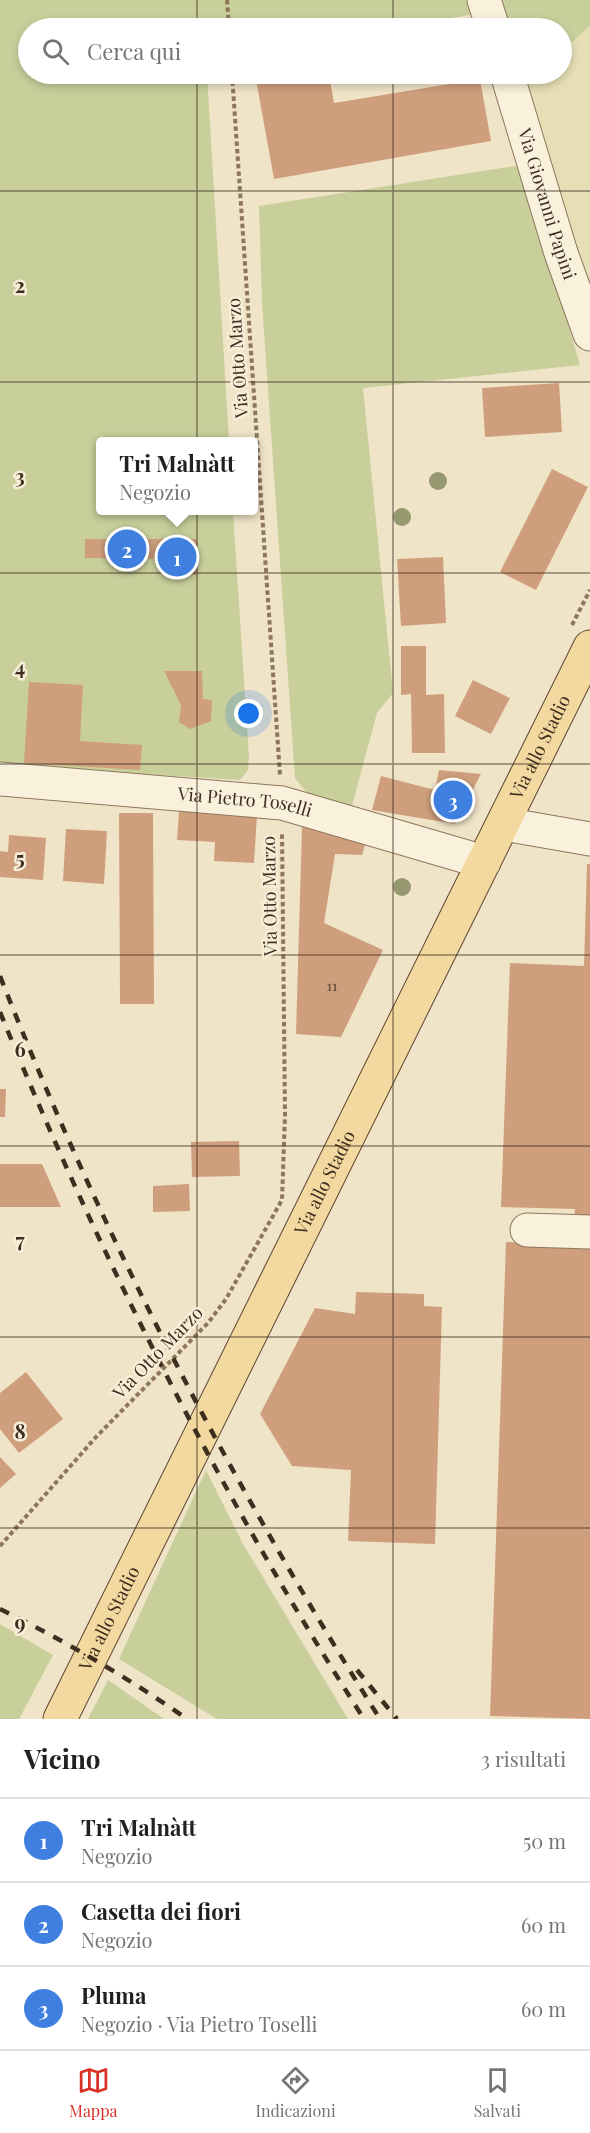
<!DOCTYPE html>
<html lang="it">
<meta charset="utf-8">
<style>
:root{--surface:#fff;--page:#f6f6f6;--text:#202124;--muted:#757577;--line:#e0e0e0;--accent:#d93025}
body{margin:0;font-family:"Playfair Display",serif;background:var(--page);color:var(--text)}
.you{position:absolute;left:249px;top:714px;width:21px;height:21px;margin:-15px;border:4px solid #fff;border-radius:50%;background:#1a73e8;box-shadow:0 0 0 9px #1a73e833}
.badge{display:grid;place-items:center;width:39px;height:39px;border-radius:50%;background:var(--accent);color:#fff;font-size:20px;font-weight:700}
.pin{position:absolute;translate:-50% -50%;border:3px solid #fff;box-shadow:0 2px 6px #0006}
.popup{position:absolute;left:96px;top:437px;width:162px;height:78px;box-sizing:border-box;display:grid;place-content:center;border-radius:6px;background:var(--surface);filter:drop-shadow(0 2px 4px #0005);font-size:20px;white-space:nowrap;color:var(--muted)}
.popup b{font-size:22px;color:var(--text)}
.popup::after{content:'';position:absolute;left:50%;top:100%;margin-left:-12px;border:12px solid transparent;border-top-color:var(--surface)}
.list{margin:0;padding:0;list-style:none}
h2{display:flex;justify-content:space-between;align-items:center;height:78px;margin:0;padding:0 24px;font-size:26px}
h2 small{font-size:20px;font-weight:400;color:var(--muted)}
.list li{display:grid;grid-template-columns:39px 1fr auto;gap:18px;align-items:center;box-sizing:border-box;height:84px;padding:0 24px;border-top:2px solid var(--line)}
.list b{display:block;font-size:22px;white-space:nowrap}
.list p{margin:0;font-size:20px;white-space:nowrap;color:var(--muted)}
.list em{font-size:20px;font-style:normal;color:var(--muted)}
.icon{flex:none;width:33px;height:33px;fill:none;stroke:currentColor;stroke-width:2;stroke-linecap:round;stroke-linejoin:round}
.map{position:relative;flex:none;width:590px;height:1719px;overflow:hidden}
.search{position:absolute;background:var(--surface);box-shadow:0 3px 9px #0003;left:18px;right:18px;top:18px;height:66px;display:flex;align-items:center;gap:15px;box-sizing:border-box;padding:0 21px;border-radius:33px;color:var(--muted);font-size:22px}
.sheet{height:330px;background:var(--surface)}
nav{display:flex;justify-content:space-around;align-items:center;box-sizing:border-box;height:84px;border-top:2px solid var(--line);background:var(--surface);font-size:16px;color:var(--muted)}
nav a{display:grid;justify-items:center;gap:3px}
nav .on{color:var(--accent)}
.map>svg:first-child{display:block}
.farmland{fill:#e6deb5}
.green{fill:#c9cf9b}
.building{fill:#cf9f7d}
.lines{fill:none;stroke-linecap:round;stroke-linejoin:round}
.minor-casing{stroke:#8d765c;stroke-width:35}
.major-casing{stroke:#5b4430;stroke-width:35}
.path{stroke:#8d765c;stroke-width:4;stroke-dasharray:4.5 3;stroke-linecap:butt}
.minor{stroke:#faf1dc;stroke-width:33}
.major{stroke:#f3d9a0;stroke-width:33}
.rail{stroke:#3d2e20;stroke-width:4.5;stroke-dasharray:10 10;stroke-linecap:butt}
.tree{fill:#96986f}
.grid{fill:none;stroke:#3d2e20;stroke-width:1.5;stroke-opacity:0.55}
.labels{text-anchor:middle;stroke-width:5;stroke-linejoin:round;paint-order:stroke}
.number-label{font-size:15px;fill:#624a37}
.street-label{font-size:18px;fill:#3d2e20;stroke:#f7eed8}
.grid-label{font-size:20px;text-anchor:middle;font-weight:bold;fill:#3d2e20;stroke:#f7eed8;stroke-width:5;stroke-linejoin:round;paint-order:stroke}
</style>
<div class="map">
<svg width="590" height="1719" viewBox="0 0 590 1719">
<rect width="100%" height="100%" fill="#f0e4c8"/>
<path class="farmland" d="M590,26V294L523,85L537,74H562V51Z"/>
<path class="green" d="M0,0H470L475,14L393,28H28V74H207L229,441L100,442V510L233,511L249,757L248,770L240,780L0,765Z
M497,0H590V26L562,51V28H506Z
M521,165L580,365L363,388L393,693L377,713L352,806L307,793L295,778L262,303L259,206Z
M206,1470L243,1544L348,1719H217L119,1659Z
M0,1624L53,1655L19,1719H0Z
M108,1680L164,1719H165H88Z"/>
<path class="building" d="M255,74H329L334,103L480,79L491,141L274,179Z
M559,383L562,432L485,437L482,388Z
M552,469L588,487L536,590L500,572Z
M85,539H197V575H163L162,559L85,558Z
M443,557L446,623L401,626L397,559Z
M401,646H426V695L444,694L445,753H412L411,694L401,695Z
M164,671H202L203,699L212,700L211,721L190,729L179,722L181,705Z
M473,680L510,698L491,734L455,716Z
M29,682L83,685L80,741L142,745L140,770L24,763Z
M439,770L481,774L455,824L372,810L381,776L435,790Z
M179,810L257,815L254,863L214,861L215,842L177,840Z
M119,813H153L154,1004H120Z
M302,827L366,842L362,855L335,854L324,923L383,950L341,1037L296,1034Z
M66,829L107,831L104,884L63,881Z
M9,835L46,838L43,880L0,877V851L8,852Z
M587,864H590V1219H574L575,1209L501,1207L510,963L584,966Z
M0,1089H6L5,1117H0Z
M239,1141L240,1176L192,1177L191,1142Z
M0,1164H42L61,1207H0Z
M189,1184L190,1211L153,1212V1186Z
M506,1242L590,1246V1719L490,1716Z
M356,1292L424,1294V1306L442,1307L435,1544L348,1541L351,1470L292,1466L260,1414L315,1308L355,1314Z
M26,1372L63,1419L19,1453L0,1429V1393Z
M0,1457L16,1474L0,1488Z"/>
<g class="lines">
<defs>
<g id="minor">
<path d="M484,0L493,28"/>
<path id="s1" d="M507,74L561,253L590,334"/>
<path id="s2" d="M0,779L282,803L484,862"/>
<path d="M504,824L590,839"/>
<path d="M527,1230L590,1232"/>
</g>
<g id="major">
<path id="s3" d="M60,1719L590,647"/>
</g>
</defs>
<use href="#minor" class="minor-casing"/>
<use href="#major" class="major-casing"/>
<path class="path" d="M227,0L229,28
M232,74L280,775
M572,625L590,590
M0,1546L96,1437L208,1323L226,1299L282,1200L285,1115L282,833"/>
<use href="#minor" class="minor"/>
<use href="#major" class="major"/>
<path class="rail" d="M0,976C102,1236 231,1483 380,1719
M0,1012C100,1258 221,1496 364,1719
M0,1609C65,1641 127,1677 187,1719
M357,1670L397,1719"/>
</g>
<g class="tree">
<circle cx="438" cy="481" r="9"/>
<circle cx="402" cy="517" r="9"/>
<circle cx="402" cy="887" r="9"/>
</g>
<path class="grid" d="M197,0V28M393,0V28M197,74V1719M393,74V1719M0,191H590M0,382H590M0,573H590M0,764H590M0,955H590M0,1146H590M0,1337H590M0,1528H590"/>
<g class="labels">
<g class="number-label">
<text x="332" y="991">11</text>
</g>
<g class="street-label">
<text dy="6" stroke="none"><textPath href="#s1" startOffset="136">Via Giovanni Papini</textPath></text>
<text transform="translate(238 358) rotate(-94)" y="6">Via Otto Marzo</text>
<text dy="6" stroke="none"><textPath href="#s3" startOffset="1084">Via allo Stadio</textPath></text>
<text dy="6" stroke="none"><textPath href="#s2" startOffset="246">Via Pietro Toselli</textPath></text>
<text transform="translate(270 896) rotate(-91)" y="6">Via Otto Marzo</text>
<text dy="6" stroke="none"><textPath href="#s3" startOffset="598">Via allo Stadio</textPath></text>
<text transform="translate(158 1353) rotate(-46)" y="6">Via Otto Marzo</text>
<text dy="6" stroke="none"><textPath href="#s3" startOffset="112">Via allo Stadio</textPath></text>
</g>
</g>
<g class="grid-label">
<text x="20" y="293">2</text>
<text x="20" y="484">3</text>
<text x="20" y="675">4</text>
<text x="20" y="866">5</text>
<text x="20" y="1057">6</text>
<text x="20" y="1248">7</text>
<text x="20" y="1439">8</text>
<text x="20" y="1630">9</text>
</g>
</svg>
<div class="you"></div>
<div class="pin badge" style="left:177px;top:557px;background:#3f7fe0">1</div>
<div class="popup"><b>Tri Malnàtt</b>Negozio</div>
<div class="pin badge" style="left:127px;top:549px;background:#3f7fe0">2</div>
<div class="pin badge" style="left:453px;top:800px;background:#3f7fe0">3</div>
<div class="search"><svg class="icon" aria-label="search" viewBox="0 0 24 24"><circle cx="10" cy="10" r="6"/><path d="M15 15l6 6"/></svg>Cerca qui</div>
</div>
<section class="sheet">
<h2>Vicino<small>3 risultati</small></h2>
<ul class="list">
<li><span class="badge" style="background:#3f7fe0">1</span><div><b>Tri Malnàtt</b><p>Negozio</p></div><em>50 m</em></li>
<li><span class="badge" style="background:#3f7fe0">2</span><div><b>Casetta dei fiori</b><p>Negozio</p></div><em>60 m</em></li>
<li><span class="badge" style="background:#3f7fe0">3</span><div><b>Pluma</b><p>Negozio · Via Pietro Toselli</p></div><em>60 m</em></li>
</ul>
</section>
<nav>
<a class="on"><svg class="icon" aria-label="map" viewBox="0 0 24 24"><path d="M3 6l6-2 6 2 6-2v14l-6 2-6-2-6 2zM9 4v14M15 6v14"/></svg>Mappa</a>
<a><svg class="icon" aria-label="directions" viewBox="0 0 24 24"><path d="M12 3l9 9-9 9-9-9zM9 14v-3h6M13 9l2 2-2 2"/></svg>Indicazioni</a>
<a><svg class="icon" aria-label="saved" viewBox="0 0 24 24"><path d="M7 4h10v16l-5-4-5 4z"/></svg>Salvati</a>
</nav>
